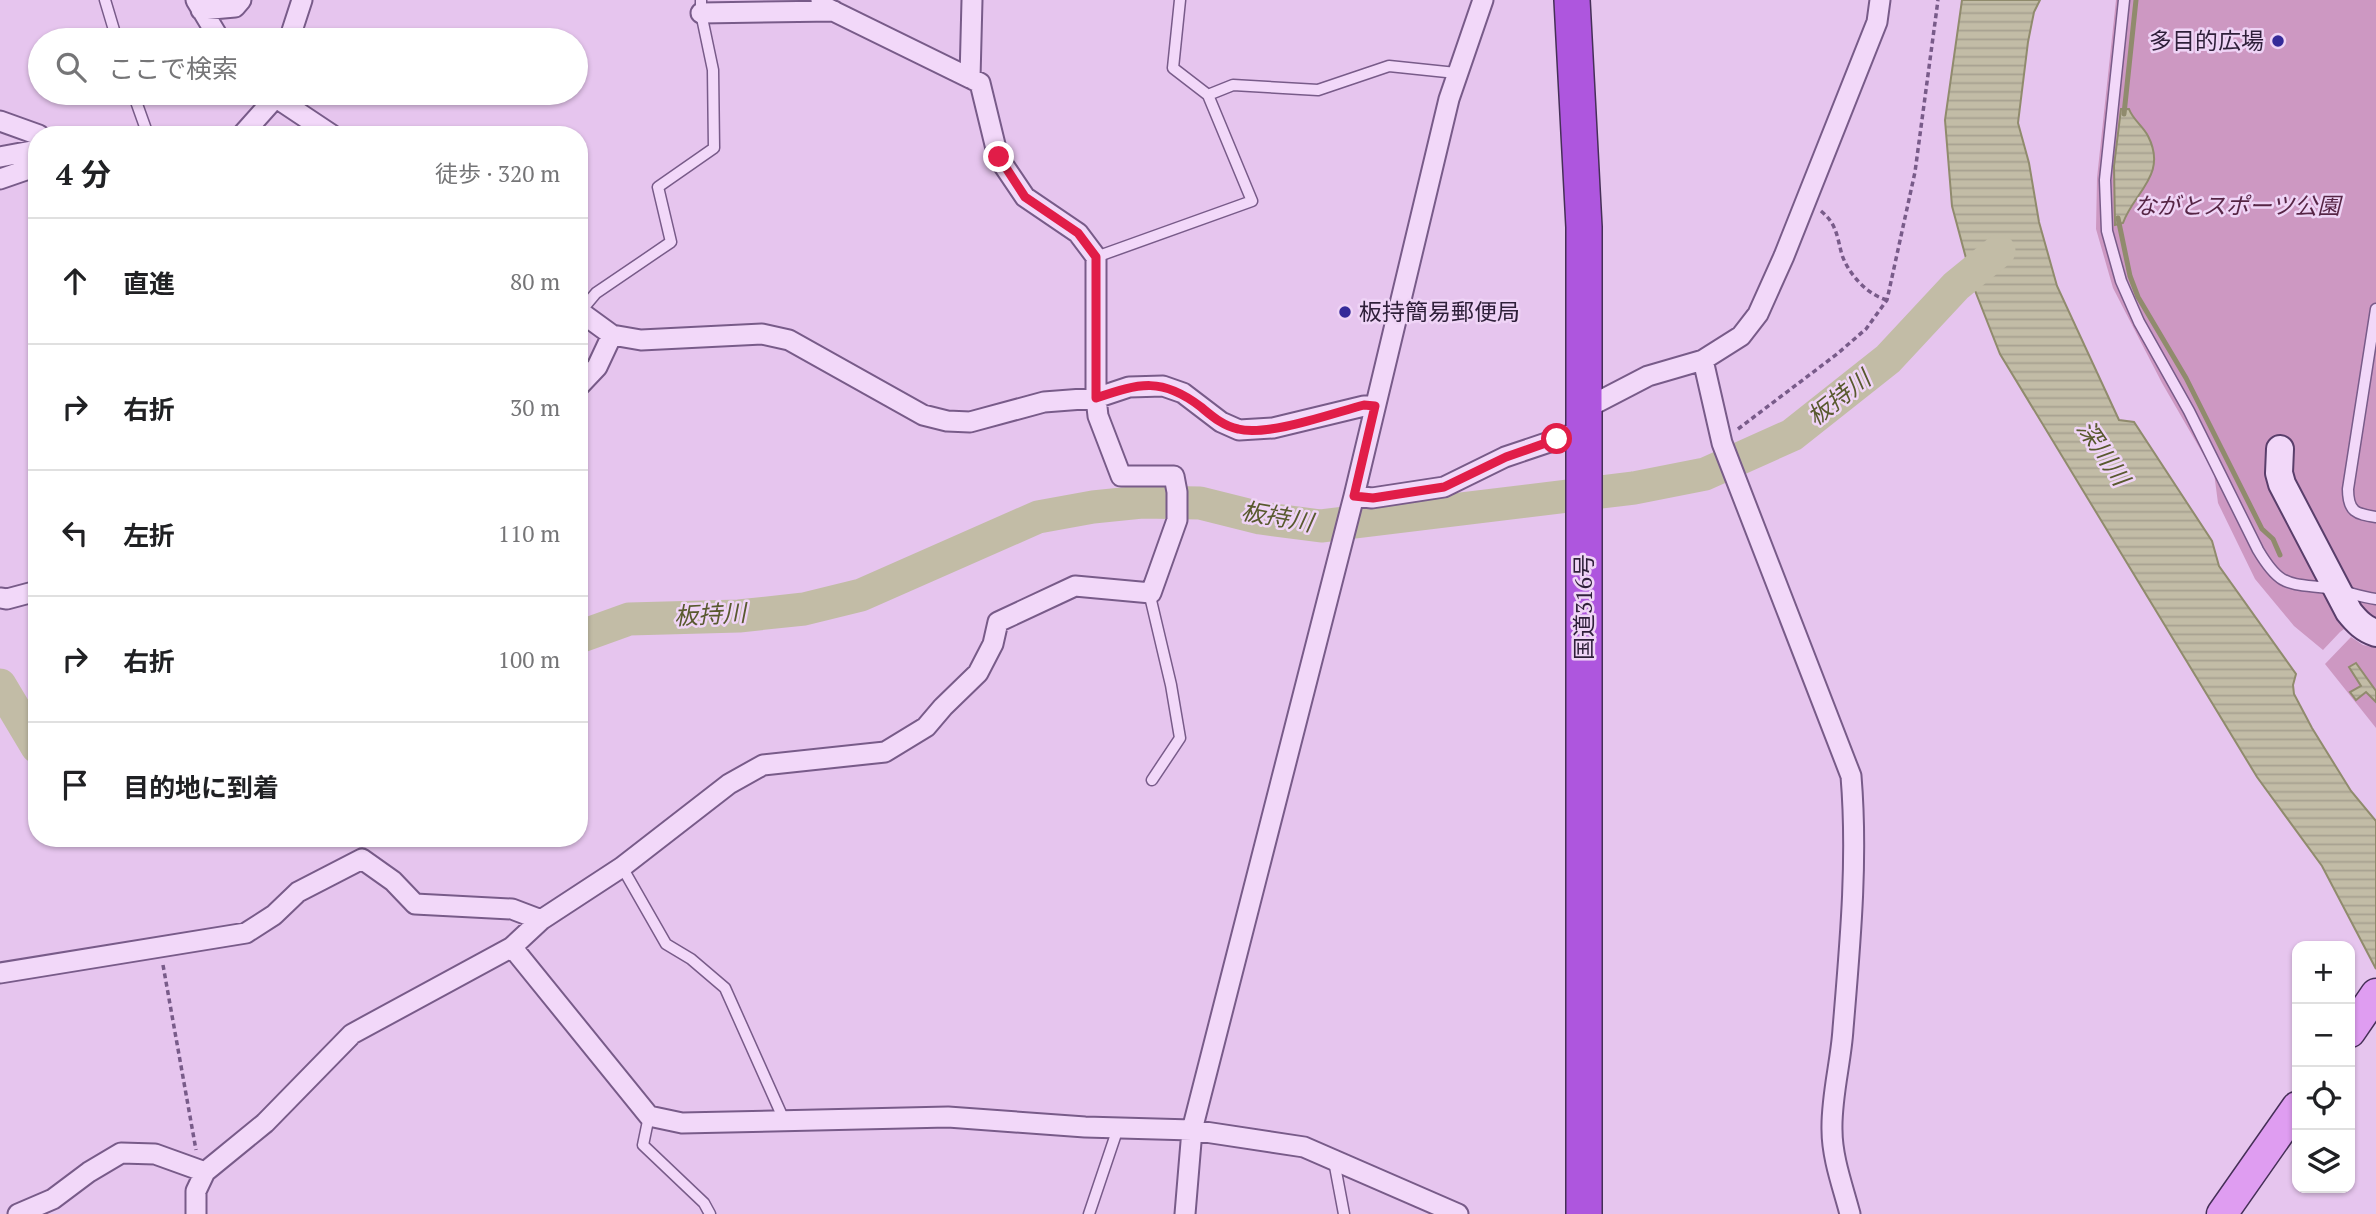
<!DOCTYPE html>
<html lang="ja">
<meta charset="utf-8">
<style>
:root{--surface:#fff;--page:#f6f6f6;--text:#202124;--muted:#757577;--line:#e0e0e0}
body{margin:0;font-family:"PT Serif","Noto Sans JP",serif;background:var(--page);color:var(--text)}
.controls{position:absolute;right:21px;bottom:21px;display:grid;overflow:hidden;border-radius:14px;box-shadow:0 2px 5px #0004}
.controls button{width:63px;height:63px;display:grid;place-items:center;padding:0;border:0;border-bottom:2px solid var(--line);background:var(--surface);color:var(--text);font:35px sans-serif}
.stop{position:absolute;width:21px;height:21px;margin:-16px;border:5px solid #e11d48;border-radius:50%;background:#fff}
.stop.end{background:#e11d48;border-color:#fff;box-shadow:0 2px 7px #0008}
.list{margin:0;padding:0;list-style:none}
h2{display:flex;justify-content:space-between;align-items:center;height:91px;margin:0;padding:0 28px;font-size:30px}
h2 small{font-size:23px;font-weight:400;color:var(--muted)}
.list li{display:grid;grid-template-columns:46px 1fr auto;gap:21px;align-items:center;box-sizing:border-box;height:126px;padding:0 28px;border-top:2px solid var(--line)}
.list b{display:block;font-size:26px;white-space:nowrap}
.list em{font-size:23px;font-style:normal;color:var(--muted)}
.icon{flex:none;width:38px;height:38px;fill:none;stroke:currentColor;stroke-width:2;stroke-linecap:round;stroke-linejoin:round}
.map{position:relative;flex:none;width:2376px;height:1214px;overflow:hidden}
.search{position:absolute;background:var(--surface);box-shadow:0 2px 5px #0004;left:28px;top:28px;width:560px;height:77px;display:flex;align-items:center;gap:18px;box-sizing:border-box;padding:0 24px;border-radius:38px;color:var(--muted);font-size:26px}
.panel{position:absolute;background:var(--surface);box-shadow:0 2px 5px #0004;left:28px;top:126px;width:560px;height:721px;border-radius:28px}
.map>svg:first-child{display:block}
.green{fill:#cd98c2}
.water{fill:url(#water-rules);stroke:#908b6d;stroke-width:2}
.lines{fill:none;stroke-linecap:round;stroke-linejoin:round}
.stream{stroke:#908b6d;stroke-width:5}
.river{stroke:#c2bca6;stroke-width:33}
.lane-casing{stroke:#785b89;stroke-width:13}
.street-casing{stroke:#785b89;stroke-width:23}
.secondary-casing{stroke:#593e6b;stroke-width:30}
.primary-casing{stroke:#452f57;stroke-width:33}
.highway-casing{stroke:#452f57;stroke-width:38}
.path{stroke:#785b89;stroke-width:3.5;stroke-dasharray:5 3.5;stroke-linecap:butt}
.lane{stroke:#f2d8f9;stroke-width:10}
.street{stroke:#f2d8f9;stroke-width:19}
.secondary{stroke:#f2d8f9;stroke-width:26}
.primary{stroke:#df9df1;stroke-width:30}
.highway{stroke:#ae56de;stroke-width:35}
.route{stroke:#e11d48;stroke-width:9}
.poi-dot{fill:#342a99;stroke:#efd4f6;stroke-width:2.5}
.labels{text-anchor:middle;stroke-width:5;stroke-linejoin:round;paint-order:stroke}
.poi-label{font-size:23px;fill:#2e1f39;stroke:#efd4f6;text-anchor:end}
.park-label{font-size:23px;font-style:italic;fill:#562545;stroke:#efd4f6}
.street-label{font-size:23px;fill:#2e1f39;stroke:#efd4f6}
.water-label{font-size:24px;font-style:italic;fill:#58592e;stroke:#efd4f6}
</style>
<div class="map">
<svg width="2376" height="1214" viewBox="0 0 2376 1214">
<defs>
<pattern id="water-rules" width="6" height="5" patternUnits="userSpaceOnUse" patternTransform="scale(1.75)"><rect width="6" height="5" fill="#c2bca6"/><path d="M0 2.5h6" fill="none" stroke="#a7a190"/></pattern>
</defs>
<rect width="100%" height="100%" fill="#e6c5ee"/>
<path class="green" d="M2116,0H2376V617L2364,614L2340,632L2323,650L2294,626L2255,579L2218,503L2214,473L2162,383L2113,288L2096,229L2097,178Z
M2351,637L2363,645L2376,648V728L2325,664Z"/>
<path class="water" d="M1962,0H2040L2034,12L2028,42L2018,123L2029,163L2039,222L2057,286L2119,420L2134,422L2212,541L2219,566L2296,674L2293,685L2294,694L2312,728L2351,791L2376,821V969L2322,866L2257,777L2000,354L1974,288L1952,206L1945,120Z
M2121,109H2129C2133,120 2143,126 2148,136C2168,175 2134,192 2123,223L2115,225L2114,166Z
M2356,663L2376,691V702L2366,692L2356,700L2350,692L2361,686L2349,667Z"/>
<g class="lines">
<path class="stream" d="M2124,114L2136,0
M2118,218L2130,276L2138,297L2186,378L2262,529L2273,539L2280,555"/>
<path class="river" d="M579,637L629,619L739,616L804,609L861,595L1038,517L1093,507L1142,502L1200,503L1260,518L1321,526L1634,488L1705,474L1792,435L1888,359L1956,286L1999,251
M0,685L37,747"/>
<defs>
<path id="lane" d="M105,0L117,40
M2124,0L2105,180L2107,231L2121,281L2139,322L2189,411L2258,550C2280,587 2287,583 2327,588C2343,590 2359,597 2376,599
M133,93L148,135
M1208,95L1233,85L1318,90L1389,66L1456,73
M1096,257L1252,201L1208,95L1173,68L1180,0
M2376,309L2348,489C2348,512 2356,514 2376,517
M580,312L596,293L671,242L658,187L714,148L713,70L701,13V0
M1149,592L1171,685L1180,738L1152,780
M622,867L666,944L691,959L725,988L784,1120
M649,1116L643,1145L704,1203L710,1214
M1334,1161L1344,1214
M1089,1214L1118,1128"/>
<path id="street" d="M196,0L220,40
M201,10L235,7L241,0
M701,13L834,11
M289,40L302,0
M970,78L972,0
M269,93L332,135
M0,121L39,135
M242,135L275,98L276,93
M0,157L37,150
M0,179L26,170H37
M579,311L612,335L641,340L762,334L789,340L923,415L947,421L970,422L1044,402L1096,398L1129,387L1163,386L1183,393L1221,422L1239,430L1273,428L1364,406H1375
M1703,360L1722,443L1851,776C1858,860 1850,945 1843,1029C1841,1062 1831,1097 1832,1130C1832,1158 1843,1187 1850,1214
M579,386L597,367L612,335
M1585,404L1596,403L1648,376L1703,360L1741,336L1758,314L1784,256L1877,22L1880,0
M1354,496L1372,498L1444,487L1505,457L1585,430
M0,598L7,599L37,591
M512,947L649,1116L682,1123L948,1117L1085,1127L1192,1130L1304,1147L1458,1214
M0,973L246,933L274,915L298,892L362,859L393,881L415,904L512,909L541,920
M18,1214L53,1199L89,1172L121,1153L155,1154L205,1172
M196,1214V1191L205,1172L265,1123L352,1034L512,947L541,920L622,867L729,784L763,765L885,752L926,727L943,707L978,673L993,644L998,622L1075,586L1151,593L1177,520V492L1174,476H1121L1098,416L1096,398V257L1078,233L1025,197L998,157L980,83L825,7L821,0
M1185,1214L1192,1130L1354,496L1449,99L1483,0"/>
<path id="secondary" d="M2280,449L2279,473L2282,484L2349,612C2357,622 2364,629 2376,633"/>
<path id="primary" d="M2350,1032L2376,994
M2222,1214L2297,1107"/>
<path id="highway" d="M1572,0L1584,227V1214"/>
</defs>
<use href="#lane" class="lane-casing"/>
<use href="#street" class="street-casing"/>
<use href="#secondary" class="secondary-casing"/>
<use href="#primary" class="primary-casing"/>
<use href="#highway" class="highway-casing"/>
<path class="path" d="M1821,211C1837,224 1837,237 1842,255C1849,275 1868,295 1887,300
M1738,429L1837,354L1866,329L1887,300L1915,172L1938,0
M163,965L196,1150"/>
<use href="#lane" class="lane"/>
<use href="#street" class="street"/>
<use href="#secondary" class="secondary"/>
<use href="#primary" class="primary"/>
<use href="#highway" class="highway"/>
</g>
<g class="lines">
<path class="route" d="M999,157L1025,197L1078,233L1096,257V398C1140,383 1162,377 1201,407C1212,416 1223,426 1238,429C1267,437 1333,413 1364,405L1375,406L1354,496L1373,498L1444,487L1506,457L1557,439"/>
</g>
<g class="poi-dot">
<circle cx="2278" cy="41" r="7"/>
<circle cx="1345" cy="312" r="7"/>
</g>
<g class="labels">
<g class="poi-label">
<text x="2264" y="49">多目的広場</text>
<text x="1359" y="320" text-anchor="start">板持簡易郵便局</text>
</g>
<g class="park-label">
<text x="2237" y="214">ながとスポーツ公園</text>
</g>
<g class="street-label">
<text transform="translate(1584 607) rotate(-90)" y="8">国道316号</text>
</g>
<g class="water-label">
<text transform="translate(1839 398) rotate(-38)" y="8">板持川</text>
<text transform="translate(2103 453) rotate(56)" y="8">深川川</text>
<text transform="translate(1277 517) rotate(10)" y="8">板持川</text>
<text transform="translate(710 615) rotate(-3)" y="8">板持川</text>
</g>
</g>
</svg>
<div class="controls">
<button>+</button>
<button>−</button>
<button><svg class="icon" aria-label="locate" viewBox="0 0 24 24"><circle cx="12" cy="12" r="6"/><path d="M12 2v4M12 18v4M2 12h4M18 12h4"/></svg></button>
<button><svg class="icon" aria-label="layers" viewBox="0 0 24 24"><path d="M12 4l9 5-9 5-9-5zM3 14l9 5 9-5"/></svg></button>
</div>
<div class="stop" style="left:1557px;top:439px"></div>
<div class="stop end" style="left:999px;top:157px"></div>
<div class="search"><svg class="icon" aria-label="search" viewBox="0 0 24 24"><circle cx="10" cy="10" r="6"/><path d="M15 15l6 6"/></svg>ここで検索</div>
<section class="panel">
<h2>4 分<small>徒歩 · 320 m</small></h2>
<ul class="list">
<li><svg class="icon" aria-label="ahead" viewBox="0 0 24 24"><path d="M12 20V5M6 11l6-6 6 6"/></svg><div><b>直進</b></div><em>80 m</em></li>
<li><svg class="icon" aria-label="right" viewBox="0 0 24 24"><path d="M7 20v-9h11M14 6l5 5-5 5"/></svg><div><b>右折</b></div><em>30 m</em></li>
<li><svg class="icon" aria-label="left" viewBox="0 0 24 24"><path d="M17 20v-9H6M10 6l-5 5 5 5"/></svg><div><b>左折</b></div><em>110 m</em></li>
<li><svg class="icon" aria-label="right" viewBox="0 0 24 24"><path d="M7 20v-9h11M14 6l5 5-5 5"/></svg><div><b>右折</b></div><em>100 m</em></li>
<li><svg class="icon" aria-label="arrive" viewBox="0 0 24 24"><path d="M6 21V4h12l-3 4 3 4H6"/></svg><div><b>目的地に到着</b></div></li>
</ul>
</section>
</div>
